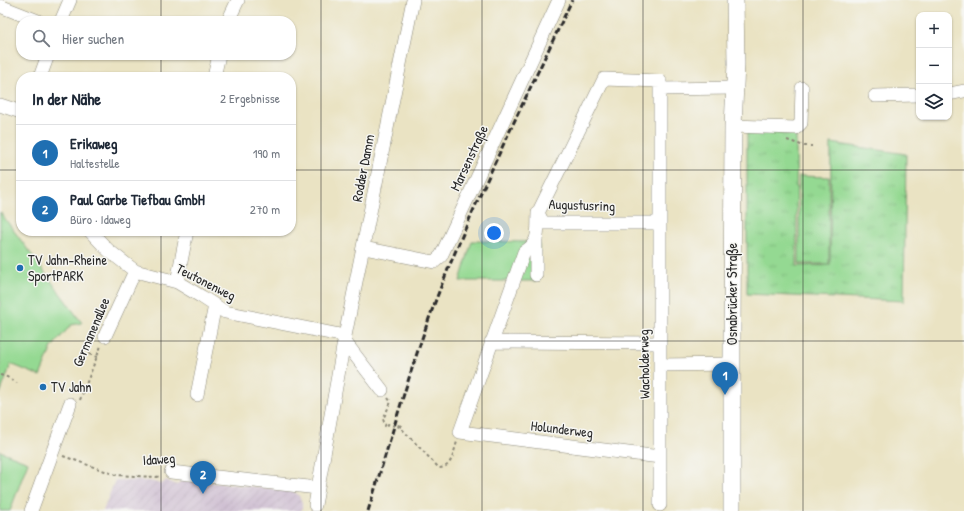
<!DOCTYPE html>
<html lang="de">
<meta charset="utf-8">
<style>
:root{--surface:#fff;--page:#f6f6f7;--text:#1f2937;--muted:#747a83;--line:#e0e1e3;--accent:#1f6fb2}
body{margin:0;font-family:"Patrick Hand",sans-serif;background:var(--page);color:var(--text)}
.controls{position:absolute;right:12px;top:12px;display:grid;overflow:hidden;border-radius:8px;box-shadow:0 1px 3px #0004}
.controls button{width:36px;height:36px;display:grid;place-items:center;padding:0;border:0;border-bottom:1px solid var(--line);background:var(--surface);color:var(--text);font:20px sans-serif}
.you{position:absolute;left:494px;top:233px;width:14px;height:14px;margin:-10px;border:3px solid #fff;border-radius:50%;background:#1a73e8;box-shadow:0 0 0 6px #1a73e833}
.badge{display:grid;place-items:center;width:26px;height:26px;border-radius:50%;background:var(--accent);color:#fff;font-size:13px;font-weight:700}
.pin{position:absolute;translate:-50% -33px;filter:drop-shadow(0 1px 2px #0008)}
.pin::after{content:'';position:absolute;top:21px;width:14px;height:12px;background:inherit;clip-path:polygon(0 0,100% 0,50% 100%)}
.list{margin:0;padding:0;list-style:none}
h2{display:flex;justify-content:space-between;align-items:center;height:52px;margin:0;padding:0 16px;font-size:17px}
h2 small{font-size:13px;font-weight:400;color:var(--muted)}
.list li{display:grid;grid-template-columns:26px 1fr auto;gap:12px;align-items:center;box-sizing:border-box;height:56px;padding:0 16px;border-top:1px solid var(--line)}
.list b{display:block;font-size:15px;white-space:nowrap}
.list p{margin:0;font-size:13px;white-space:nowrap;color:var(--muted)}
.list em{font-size:13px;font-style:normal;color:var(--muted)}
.icon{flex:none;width:22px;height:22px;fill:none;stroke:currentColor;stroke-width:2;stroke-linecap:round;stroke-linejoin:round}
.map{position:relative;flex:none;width:964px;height:511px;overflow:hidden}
.search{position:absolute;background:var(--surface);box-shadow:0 1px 3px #0004;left:16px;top:16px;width:280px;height:44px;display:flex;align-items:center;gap:10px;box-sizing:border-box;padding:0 14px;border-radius:16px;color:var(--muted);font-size:15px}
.panel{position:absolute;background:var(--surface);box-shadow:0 1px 3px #0004;left:16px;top:72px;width:280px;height:164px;border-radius:16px}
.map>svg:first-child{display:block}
.industrial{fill:url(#industrial-furrows)}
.grass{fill:url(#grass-tufts);stroke:#60825e}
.green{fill:#94d992;stroke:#60825e}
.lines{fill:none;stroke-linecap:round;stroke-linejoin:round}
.minor-casing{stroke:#8a8777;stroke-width:14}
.major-casing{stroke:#8a8777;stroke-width:18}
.path{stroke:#8a8777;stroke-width:2;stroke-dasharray:3 3;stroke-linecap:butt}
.minor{stroke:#fff;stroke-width:13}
.major{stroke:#fff;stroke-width:17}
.rail{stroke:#2b2b2b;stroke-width:3;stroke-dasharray:6 3;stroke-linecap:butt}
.grid{fill:none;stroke:#2b2b2b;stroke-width:1;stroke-opacity:0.55}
.poi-dot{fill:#1f6fb2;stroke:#f6f6f2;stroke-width:1.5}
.labels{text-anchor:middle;stroke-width:3;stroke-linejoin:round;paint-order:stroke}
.street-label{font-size:14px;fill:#2b2b2b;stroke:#f6f6f2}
.poi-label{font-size:14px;fill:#2b2b2b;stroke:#f6f6f2;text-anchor:start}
</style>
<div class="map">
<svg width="964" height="511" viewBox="0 0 964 511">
<defs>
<pattern id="industrial-furrows" width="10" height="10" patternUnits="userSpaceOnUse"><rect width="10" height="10" fill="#cebed1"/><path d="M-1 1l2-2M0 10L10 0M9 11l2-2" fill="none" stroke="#b1a3b4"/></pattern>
<pattern id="grass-tufts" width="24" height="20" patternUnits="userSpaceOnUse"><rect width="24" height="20" fill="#94d992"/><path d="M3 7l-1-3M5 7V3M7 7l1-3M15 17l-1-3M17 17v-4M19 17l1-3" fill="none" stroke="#80ba7e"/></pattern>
</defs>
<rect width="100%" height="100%" fill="#f6f6f2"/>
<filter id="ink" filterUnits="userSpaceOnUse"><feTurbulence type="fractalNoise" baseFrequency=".025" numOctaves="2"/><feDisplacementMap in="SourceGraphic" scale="8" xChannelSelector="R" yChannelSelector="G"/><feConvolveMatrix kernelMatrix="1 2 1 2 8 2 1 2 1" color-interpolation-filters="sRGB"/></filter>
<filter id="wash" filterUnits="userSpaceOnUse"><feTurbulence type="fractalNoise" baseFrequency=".012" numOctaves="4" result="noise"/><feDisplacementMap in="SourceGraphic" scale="16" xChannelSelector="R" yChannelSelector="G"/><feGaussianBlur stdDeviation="0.9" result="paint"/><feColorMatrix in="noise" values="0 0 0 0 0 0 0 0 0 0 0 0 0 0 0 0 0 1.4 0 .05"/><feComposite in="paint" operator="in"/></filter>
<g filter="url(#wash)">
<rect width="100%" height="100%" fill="#eae3c3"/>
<path class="industrial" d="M115,480L150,481L162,484L166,480L177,485L181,481L186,480L289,490L295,492L299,496L302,502V508L301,511H103Z"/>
<path class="grass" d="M747,129L796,133L797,266L830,265L831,143L906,154L904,301L747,294Z
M799,176L829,177V264H799Z"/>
<path class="green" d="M0,212L82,323L71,325L52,347L40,376L11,364L0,394Z
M472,241L539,242V281H460Z
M0,451L28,462L10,511H0Z"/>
</g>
<g filter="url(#ink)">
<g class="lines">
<defs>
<path id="minor" d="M0,6L38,21
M61,21L70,0
M228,21L238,0
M40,77L48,55
M214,77L219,55
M949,94L964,91
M875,96L919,95
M0,105L21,112
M733,126L796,128L801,123L802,88
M538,213C537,231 541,242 524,252L460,432L660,457
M659,223H543L538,213L604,79L660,81V89L734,88
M90,231L108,250L135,271L177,282L202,297L225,312L345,336
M364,248L434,262L441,256L559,0
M536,275V241
M177,282L187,231
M105,336L135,271
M345,342L382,390
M491,342L659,343
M660,365L732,364
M197,395L215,305
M171,472L318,488
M315,505L345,336L413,0
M660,505V89
M31,511L70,404"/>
<path id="major" d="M732,511V338L733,126L736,64L735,0"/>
</defs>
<use href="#minor" class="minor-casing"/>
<use href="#major" class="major-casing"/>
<path class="path" d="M787,140L804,146H812
M89,354L97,357
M0,375L7,377L17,383
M388,398L391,402L383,419L384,422L386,423L385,426L387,427L388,424L398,427L399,424H401L400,428L402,429L439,468C452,468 453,453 457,442
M80,400L101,346
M63,456L116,475L156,477L160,476"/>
<use href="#minor" class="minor"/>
<use href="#major" class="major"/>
<path class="rail" d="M368,511C392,436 413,357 442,284C481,187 528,94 572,0"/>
</g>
</g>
<path class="grid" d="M161,0V21M321,0V511M482,0V511M643,0V511M803,0V511M161,55V77M0,170H21M291,170H964M161,231V511M0,341H964"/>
<g class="poi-dot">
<circle cx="20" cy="268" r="4"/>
<circle cx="43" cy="387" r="4"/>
</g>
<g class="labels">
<g class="street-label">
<text transform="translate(469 158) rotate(-65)" y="5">Marsenstraße</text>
<text transform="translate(363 168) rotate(-79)" y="5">Rodder Damm</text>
<text transform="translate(582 205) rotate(2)" y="5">Augustusring</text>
<text transform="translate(206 282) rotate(27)" y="5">Teutonenweg</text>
<text transform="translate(732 294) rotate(-90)" y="5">Osnabrücker Straße</text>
<text transform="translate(91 332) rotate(-67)" y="5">Germanenallee</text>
<text transform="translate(644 364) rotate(-91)" y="5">Wacholderweg</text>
<text transform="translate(562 429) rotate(7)" y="5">Holunderweg</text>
<text transform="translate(159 459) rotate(-4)" y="5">Idaweg</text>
</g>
<g class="poi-label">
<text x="28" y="265">TV Jahn-Rheine<tspan x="28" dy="16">SportPARK</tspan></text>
<text x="51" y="392">TV Jahn</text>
</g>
</g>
</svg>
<div class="controls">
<button>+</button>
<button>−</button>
<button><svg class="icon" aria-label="layers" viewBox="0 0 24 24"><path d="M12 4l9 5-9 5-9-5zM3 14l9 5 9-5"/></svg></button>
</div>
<div class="you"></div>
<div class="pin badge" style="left:725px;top:395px">1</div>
<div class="pin badge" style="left:203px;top:494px">2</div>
<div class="search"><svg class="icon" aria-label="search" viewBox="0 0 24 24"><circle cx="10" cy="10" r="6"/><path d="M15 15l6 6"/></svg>Hier suchen</div>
<section class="panel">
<h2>In der Nähe<small>2 Ergebnisse</small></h2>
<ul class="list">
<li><span class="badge">1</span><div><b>Erikaweg</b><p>Haltestelle</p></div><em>190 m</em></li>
<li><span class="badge">2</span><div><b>Paul Garbe Tiefbau GmbH</b><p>Büro · Idaweg</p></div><em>270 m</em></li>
</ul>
</section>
</div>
